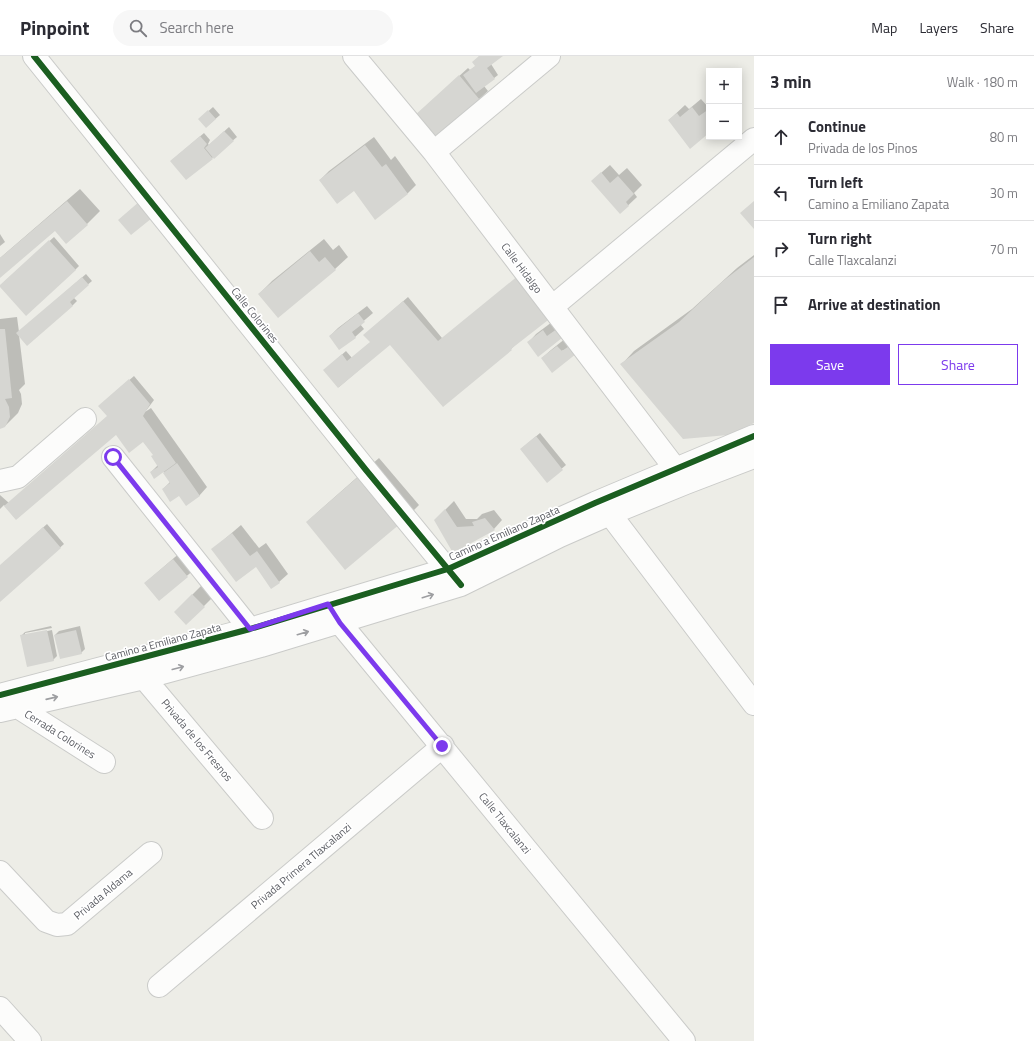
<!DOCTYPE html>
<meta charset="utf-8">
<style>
:root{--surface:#fff;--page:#f7f7f7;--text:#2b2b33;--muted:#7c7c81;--line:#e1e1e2;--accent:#7c3aed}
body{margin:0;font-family:"Titillium Web",sans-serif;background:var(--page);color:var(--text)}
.controls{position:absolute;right:12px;top:12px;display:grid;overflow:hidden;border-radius:0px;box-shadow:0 2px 10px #0003}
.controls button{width:36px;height:36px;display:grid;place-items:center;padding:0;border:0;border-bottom:1px solid var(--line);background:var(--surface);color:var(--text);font:20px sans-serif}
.stop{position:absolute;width:12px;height:12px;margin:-9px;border:3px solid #7c3aed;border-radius:50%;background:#fff}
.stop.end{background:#7c3aed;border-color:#fff;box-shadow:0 1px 4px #0008}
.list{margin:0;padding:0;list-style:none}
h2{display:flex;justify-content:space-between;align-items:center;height:52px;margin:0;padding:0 16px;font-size:17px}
h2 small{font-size:13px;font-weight:400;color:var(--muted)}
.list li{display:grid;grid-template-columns:26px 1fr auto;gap:12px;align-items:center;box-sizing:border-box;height:56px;padding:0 16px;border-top:1px solid var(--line)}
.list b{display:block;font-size:15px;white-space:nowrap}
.list p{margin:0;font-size:13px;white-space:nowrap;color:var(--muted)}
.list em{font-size:13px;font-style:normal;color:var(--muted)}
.actions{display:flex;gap:8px;padding:12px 16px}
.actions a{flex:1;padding:9px 0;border:1px solid var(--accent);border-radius:0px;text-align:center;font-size:14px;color:var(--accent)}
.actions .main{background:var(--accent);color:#fff}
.icon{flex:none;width:22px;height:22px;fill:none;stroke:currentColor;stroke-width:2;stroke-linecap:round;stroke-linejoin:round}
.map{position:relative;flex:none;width:754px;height:985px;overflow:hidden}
header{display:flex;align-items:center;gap:24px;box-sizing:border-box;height:56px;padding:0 20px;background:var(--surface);border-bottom:1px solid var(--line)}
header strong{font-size:19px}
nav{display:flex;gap:22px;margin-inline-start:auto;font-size:14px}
.search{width:280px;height:36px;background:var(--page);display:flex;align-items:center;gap:10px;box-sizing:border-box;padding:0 14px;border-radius:22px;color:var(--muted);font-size:15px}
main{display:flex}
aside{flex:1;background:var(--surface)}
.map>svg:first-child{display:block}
.shadow{fill:#0003}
.building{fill:#d6d6d2}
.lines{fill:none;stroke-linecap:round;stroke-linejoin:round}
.minor-casing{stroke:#cacbc9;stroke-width:24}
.minor{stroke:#fcfcfb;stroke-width:22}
.cycleway-casing{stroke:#fff;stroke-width:8}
.cycleway{stroke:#1b5e20;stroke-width:6}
.oneway{stroke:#9d9ea1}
.route{stroke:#7c3aed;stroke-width:5}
.labels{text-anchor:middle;stroke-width:3.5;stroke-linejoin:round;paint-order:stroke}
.street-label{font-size:11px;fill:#5d5f65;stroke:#fff}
</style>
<header>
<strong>Pinpoint</strong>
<div class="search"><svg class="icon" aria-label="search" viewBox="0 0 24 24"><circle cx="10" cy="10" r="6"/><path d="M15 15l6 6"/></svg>Search here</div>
<nav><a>Map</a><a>Layers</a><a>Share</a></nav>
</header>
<main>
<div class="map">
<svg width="754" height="985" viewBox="0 0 754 985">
<rect width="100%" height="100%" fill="#edede7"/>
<path class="shadow" d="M479,0H501L491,8L498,19L484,30L488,35L435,83L424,52L468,12L470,14L476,10Z
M701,43L709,52V76L669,64L685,49L689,53Z
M213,51L220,59L206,71L203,60Z
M229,71L237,81L212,102L171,105L204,77L210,84L208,88L209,89Z
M374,81L391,104L395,100L416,129L408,137L375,162L354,134L320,124L329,115Z
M610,109L619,119L627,112L642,129L634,137L637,141L620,157L601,117Z
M80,133L100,155L87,168L55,174L0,220V202Z
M0,178L5,186L0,190Z
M54,181L79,210L75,214L4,226Z
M324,183L333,194L339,189L348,201L335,213L259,238L272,225Z
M754,199V365L622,308L634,295L692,253L737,212Z
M86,218L92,225L73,241L77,245L73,249L27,288L19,279L25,328L19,334L21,338L22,348L18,357L5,370L0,372V263L17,261L19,276Z
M408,241L442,282L515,289L511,293L390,287L339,331L329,310L346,295L352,302L371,286L369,275Z
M367,250L373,257L360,268L364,273L355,281L330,280L338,272Z
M552,266L567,278L528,287L536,278Z
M566,282L589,285L542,302L551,294Z
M134,320L154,344L145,356L151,352L207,431L199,440L179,439L163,433L170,426L163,415L151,416L158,409L154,399L143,385L116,377L16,463L4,449L0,453V439L9,447L108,360L104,346Z
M540,377L566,409L547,425L521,393Z
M379,402L419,449L406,462L307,466L320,454Z
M454,445L466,463H477L482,458L494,454L502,464L494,473L453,495L435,464Z
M47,468L64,488L0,545V510Z
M241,469L259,492L266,487L288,518L279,526L256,510L213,493Z
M182,495L196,512L159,544L145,527Z
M201,530L212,542L186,568L175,556Z
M51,570L52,572L25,577V580L52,574L57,600L53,604L21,580L25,576Z
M80,570L85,593L81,597L55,579L59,575Z"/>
<path class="building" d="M479,0H503L487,12L495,23L476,37L463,19L475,10L472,6Z
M459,19L480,44L458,64L436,40Z
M436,40L458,64L435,84L414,60Z
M692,51L699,60L709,53V77L690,93L668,64L677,57L680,61Z
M208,54L216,63L206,72L198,63Z
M224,75L234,85L214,103L205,92Z
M200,80L207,88L204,92L213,103L186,124L170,105Z
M365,89L382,111L386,108L408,138L375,164L354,135L337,148L319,124Z
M601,116L610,127L618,120L634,138L626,146L629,150L620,158L591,125Z
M67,145L88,169L66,188L55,175L0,222V202Z
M140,145L157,158L131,179L118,164Z
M754,145V173L740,157Z
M49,184L76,214L26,260L0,231V229Z
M310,195L319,206L325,201L336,214L278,262L258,238Z
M754,201V367L728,379L683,383L620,308L679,266L723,225Z
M519,219L552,261L511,293L512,294L443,351L390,289L338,332L323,314L342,298L347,305L370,286L363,279L403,245L438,285Z
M82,221L89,229L70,246L73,250L27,290L16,277Z
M358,257L365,266L352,276L356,282L339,294L329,280Z
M561,270L567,278L538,301L527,286L543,274L547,280Z
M0,273H5L12,342L5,343L9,351L10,361L5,371L0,373Z
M575,286L581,294L552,317L541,302L557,290L562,295Z
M129,323L150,348L143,360L176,407L154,423L150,416L158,411L151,400L153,399L143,386L129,397L116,379L16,464L4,450L107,360L98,350Z
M536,380L563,414L547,427L520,393Z
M177,407L200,440L186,450L179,440L170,446L162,433L170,427L163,417Z
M366,414L407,462L345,514L306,466Z
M445,453L457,471L474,470L472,466L485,462L495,474L453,497L434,464Z
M43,471L61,492L0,546V509Z
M232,477L250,500L257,495L280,527L271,533L256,511L236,526L211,493Z
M173,503L188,521L159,545L144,527Z
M192,538L205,551L186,569L174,556Z
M47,574L54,605L27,611L20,579Z
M76,574L82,598L60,603L54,579Z"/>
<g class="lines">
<defs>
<path id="minor" d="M34,0L366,414L456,524
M354,0L434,96L684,424
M434,96L549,0
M552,251L754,83
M113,401L250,573
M0,425L18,421L85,363
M610,458L754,648
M333,555L340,567L684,985
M141,610L144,622L262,762
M0,639L250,573L448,513L595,447L754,380
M16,650L104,706
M0,655L144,622L261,590L461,529L560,480L610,458L686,427L754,401
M0,816L46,865L57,869L67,868L151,797
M159,930L443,690
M0,952L30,985"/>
</defs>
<use href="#minor" class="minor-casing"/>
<use href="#minor" class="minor"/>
<defs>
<path id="cycleway" d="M34,0L366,414L461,529
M0,639L250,573L448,513L595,447L754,380"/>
</defs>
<use href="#cycleway" class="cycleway-casing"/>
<use href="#cycleway" class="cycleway"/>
</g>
<defs><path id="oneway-shaft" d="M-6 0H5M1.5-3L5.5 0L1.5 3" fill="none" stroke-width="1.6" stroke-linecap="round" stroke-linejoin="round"/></defs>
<g class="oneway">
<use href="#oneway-shaft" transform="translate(428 540) rotate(-17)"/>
<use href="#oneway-shaft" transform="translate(303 577) rotate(-16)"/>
<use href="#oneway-shaft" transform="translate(178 612) rotate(-15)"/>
<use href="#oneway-shaft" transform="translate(52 642) rotate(-13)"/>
</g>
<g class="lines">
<path class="route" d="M113,401L250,573L328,548L340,567L442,690"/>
</g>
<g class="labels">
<g class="street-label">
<text transform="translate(522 212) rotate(53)" y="4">Calle Hidalgo</text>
<text transform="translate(255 259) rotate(51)" y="4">Calle Colorines</text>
<text transform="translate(504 477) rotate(-24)" y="4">Camino a Emiliano Zapata</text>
<text transform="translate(163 586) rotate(-15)" y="4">Camino a Emiliano Zapata</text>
<text transform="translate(60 678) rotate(32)" y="4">Cerrada Colorines</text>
<text transform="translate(197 684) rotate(50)" y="4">Privada de los Fresnos</text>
<text transform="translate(505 767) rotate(51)" y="4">Calle Tlaxcalanzi</text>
<text transform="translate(301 810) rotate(-40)" y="4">Privada Primera Tlaxcalanzi</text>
<text transform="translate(103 838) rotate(-40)" y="4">Privada Aldama</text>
</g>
</g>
</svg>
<div class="controls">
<button>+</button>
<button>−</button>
</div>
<div class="stop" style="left:113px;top:401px"></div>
<div class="stop end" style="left:442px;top:690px"></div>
</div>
<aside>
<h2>3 min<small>Walk · 180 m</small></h2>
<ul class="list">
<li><svg class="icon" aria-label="ahead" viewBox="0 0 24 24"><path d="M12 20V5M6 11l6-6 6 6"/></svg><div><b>Continue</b><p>Privada de los Pinos</p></div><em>80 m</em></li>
<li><svg class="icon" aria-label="left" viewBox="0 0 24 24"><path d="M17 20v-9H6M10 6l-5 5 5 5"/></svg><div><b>Turn left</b><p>Camino a Emiliano Zapata</p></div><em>30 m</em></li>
<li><svg class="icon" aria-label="right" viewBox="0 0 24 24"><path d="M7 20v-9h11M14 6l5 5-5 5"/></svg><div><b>Turn right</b><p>Calle Tlaxcalanzi</p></div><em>70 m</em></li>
<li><svg class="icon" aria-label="arrive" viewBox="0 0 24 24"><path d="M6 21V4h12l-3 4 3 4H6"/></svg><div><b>Arrive at destination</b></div></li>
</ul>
<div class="actions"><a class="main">Save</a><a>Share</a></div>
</aside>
</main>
